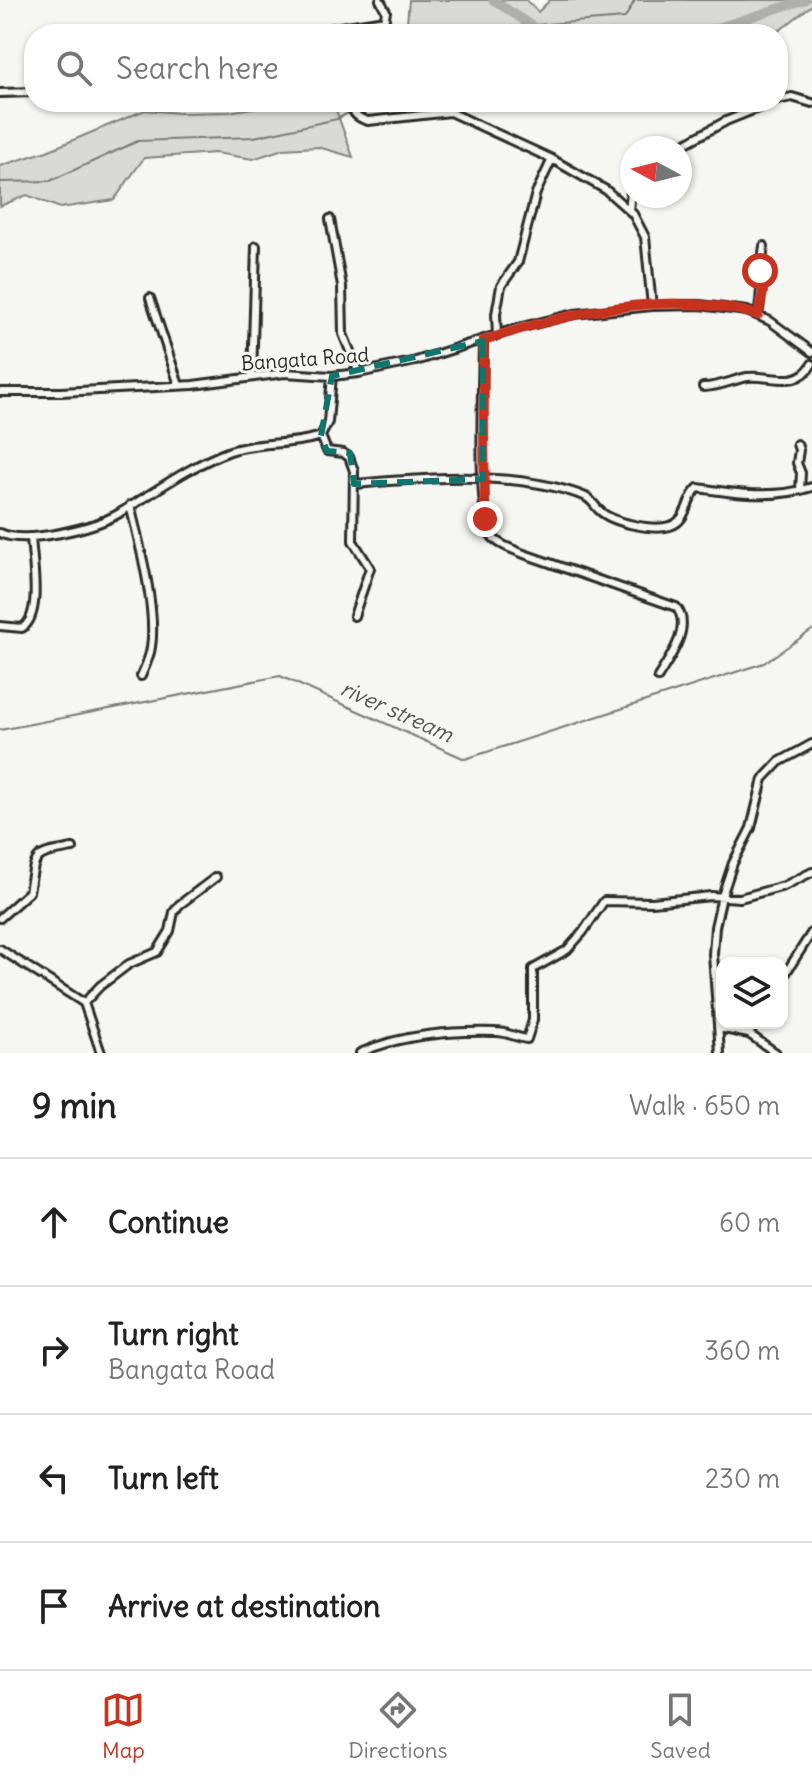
<!DOCTYPE html>
<meta charset="utf-8">
<style>
:root{--surface:#fff;--page:#f6f6f6;--text:#222;--muted:#767676;--line:#e0e0e0;--accent:#c8321e}
body{margin:0;font-family:Delius,sans-serif;background:var(--page);color:var(--text)}
.controls{position:absolute;right:24px;bottom:24px;display:grid;overflow:hidden;border-radius:16px;box-shadow:0 2px 6px #0004}
.controls button{width:72px;height:72px;display:grid;place-items:center;padding:0;border:0;border-bottom:2px solid var(--line);background:var(--surface);color:var(--text);font:40px sans-serif}
.compass{position:absolute;left:620px;top:136px;width:72px;height:72px;border-radius:50%;background:var(--surface);box-shadow:0 2px 6px #0004;rotate:277deg}
.stop{position:absolute;width:24px;height:24px;margin:-18px;border:6px solid #c8321e;border-radius:50%;background:#fff}
.stop.end{background:#c8321e;border-color:#fff;box-shadow:0 2px 8px #0008}
.list{margin:0;padding:0;list-style:none}
h2{display:flex;justify-content:space-between;align-items:center;height:104px;margin:0;padding:0 32px;font-size:34px}
h2 small{font-size:26px;font-weight:400;color:var(--muted)}
.list li{display:grid;grid-template-columns:52px 1fr auto;gap:24px;align-items:center;box-sizing:border-box;height:128px;padding:0 32px;border-top:2px solid var(--line)}
.list b{display:block;font-size:30px;white-space:nowrap}
.list p{margin:0;font-size:26px;white-space:nowrap;color:var(--muted)}
.list em{font-size:26px;font-style:normal;color:var(--muted)}
.icon{flex:none;width:44px;height:44px;fill:none;stroke:currentColor;stroke-width:2;stroke-linecap:round;stroke-linejoin:round}
.map{position:relative;flex:none;width:812px;height:1053px;overflow:hidden}
.search{position:absolute;background:var(--surface);box-shadow:0 2px 6px #0004;left:24px;right:24px;top:24px;height:88px;display:flex;align-items:center;gap:20px;box-sizing:border-box;padding:0 28px;border-radius:32px;color:var(--muted);font-size:30px}
.sheet{height:616px;background:var(--surface)}
nav{display:flex;justify-content:space-around;align-items:center;box-sizing:border-box;height:112px;border-top:2px solid var(--line);background:var(--surface);font-size:22px;color:var(--muted)}
nav a{display:grid;justify-items:center;gap:4px}
nav .on{color:var(--accent)}
.map>svg:first-child{display:block}
.green{fill:#d9d9d5;stroke:#828280;stroke-width:2}
.lines{fill:none;stroke-linecap:round;stroke-linejoin:round}
.stream{stroke:#7a7a78;stroke-width:2}
.river{stroke:#aeaeab;stroke-width:9}
.street-casing{stroke:#2b2b2b;stroke-width:12}
.street{stroke:#f6f6f2;stroke-width:6}
.route{stroke:#c8321e;stroke-width:10}
.marked{fill:none;stroke:#0f766e;stroke-width:6;stroke-dasharray:16 10;stroke-linejoin:round}
.labels{text-anchor:middle;stroke-width:6;stroke-linejoin:round;paint-order:stroke}
.street-label{font-size:20px;fill:#2b2b2b;stroke:#f6f6f2}
.water-label{font-size:22px;font-style:italic;fill:#525251;stroke:#f6f6f2}
</style>
<div class="map">
<svg width="812" height="1053" viewBox="0 0 812 1053">
<rect width="100%" height="100%" fill="#f6f6f2"/>
<filter id="ink" filterUnits="userSpaceOnUse"><feTurbulence type="fractalNoise" baseFrequency=".0125" numOctaves="2"/><feDisplacementMap in="SourceGraphic" scale="16" xChannelSelector="R" yChannelSelector="G"/><feConvolveMatrix kernelMatrix="1 2 1 2 8 2 1 2 1" color-interpolation-filters="sRGB"/></filter>
<g filter="url(#ink)">
<path class="green" d="M409,0H526L538,12L550,0H812V5L775,34H714L709,30L706,34H406Z
M287,102H333L353,157L318,147L283,149L253,159L215,153L144,158L114,200L60,208L27,195L0,206V166L47,151L145,110L179,113L229,112Z"/>
<g class="lines">
<path class="stream" d="M687,0H748
M506,34L522,26L625,18L635,0
M356,109L364,102
M0,182L50,181L138,141L254,137L337,119L350,112
M0,730L280,676L465,759L764,663L812,630"/>
<path class="river" d="M493,0L535,28L578,34
M697,34L805,0"/>
<defs>
<path id="street" d="M380,0L386,11L382,34
M296,34L385,20
M0,93L34,92
M778,100L792,97L812,103
M350,102C352,114 358,118 368,121L450,112L552,159L606,190L633,214L645,237L652,306
M677,148L726,121L773,102
M629,210L632,183
M330,219L342,286L343,334L359,373
M150,298L179,385
M758,315C763,291 760,270 764,246
M497,336L496,314L501,286L518,262L536,193L552,159
M483,341C483,373 476,515 491,535C498,545 512,549 524,554L676,607C693,627 669,659 658,677
M252,377L256,246
M703,387C719,387 732,380 747,377C770,374 798,390 812,364
M0,392H61L193,385L285,373L332,376L359,373L416,361L518,328L574,314L652,306L700,305L747,311L770,321L812,352
M321,436L327,451L343,453L349,457L354,471L353,541L370,568L354,616
M797,444L799,450L797,463L801,473L800,490
M354,484C427,478 511,470 581,495C591,498 593,504 599,510C612,523 653,531 670,526C688,521 686,498 698,488C737,494 774,499 812,487
M130,505C139,542 157,610 151,647C150,657 145,667 141,676
M0,533C25,545 94,528 118,514C155,492 189,466 230,451C259,441 292,446 321,436L328,422L332,376
M0,626L22,628C43,616 32,559 31,537
M0,918L29,892C36,853 32,855 73,848
M0,949L84,1003L101,1053
M782,979L812,932
M84,1003L100,986L129,964L157,952L170,931L174,912L179,905L216,877
M719,1028L749,1034L776,1053
M749,1034L755,1023
M360,1053C402,1034 451,1031 496,1032C508,1032 517,1038 527,1039L533,1020V969L567,950L583,932L604,901L652,902L711,896L740,898L784,886L812,872
M720,1053L713,954L715,927L722,896L733,863L751,828L763,779L779,762L812,744"/>
</defs>
<use href="#street" class="street-casing"/>
<use href="#street" class="street"/>
</g>
</g>
<g class="lines" filter="url(#ink)">
<path class="route" d="M485,519L483,341C567,312 671,289 758,315L763,292L760,271"/>
</g>
<path class="marked" d="M483,341V479L354,484L350,453L327,451L321,436L332,376Z"/>
<g class="labels">
<g class="street-label">
<text transform="translate(305 359) rotate(-4)" y="7">Bangata Road</text>
</g>
<g class="water-label">
<text transform="translate(397 711) rotate(24)" y="8">river stream</text>
</g>
</g>
</svg>
<div class="controls">
<button><svg class="icon" aria-label="layers" viewBox="0 0 24 24"><path d="M12 4l9 5-9 5-9-5zM3 14l9 5 9-5"/></svg></button>
</div>
<svg class="compass" viewBox="-18 -18 36 36"><path d="M0-13l5 13h-10z" fill="#e53935"/><path d="M0 13l5-13h-10z" fill="#767676"/></svg>
<div class="stop" style="left:760px;top:271px"></div>
<div class="stop end" style="left:485px;top:519px"></div>
<div class="search"><svg class="icon" aria-label="search" viewBox="0 0 24 24"><circle cx="10" cy="10" r="6"/><path d="M15 15l6 6"/></svg>Search here</div>
</div>
<section class="sheet">
<h2>9 min<small>Walk · 650 m</small></h2>
<ul class="list">
<li><svg class="icon" aria-label="ahead" viewBox="0 0 24 24"><path d="M12 20V5M6 11l6-6 6 6"/></svg><div><b>Continue</b></div><em>60 m</em></li>
<li><svg class="icon" aria-label="right" viewBox="0 0 24 24"><path d="M7 20v-9h11M14 6l5 5-5 5"/></svg><div><b>Turn right</b><p>Bangata Road</p></div><em>360 m</em></li>
<li><svg class="icon" aria-label="left" viewBox="0 0 24 24"><path d="M17 20v-9H6M10 6l-5 5 5 5"/></svg><div><b>Turn left</b></div><em>230 m</em></li>
<li><svg class="icon" aria-label="arrive" viewBox="0 0 24 24"><path d="M6 21V4h12l-3 4 3 4H6"/></svg><div><b>Arrive at destination</b></div></li>
</ul>
</section>
<nav>
<a class="on"><svg class="icon" aria-label="map" viewBox="0 0 24 24"><path d="M3 6l6-2 6 2 6-2v14l-6 2-6-2-6 2zM9 4v14M15 6v14"/></svg>Map</a>
<a><svg class="icon" aria-label="directions" viewBox="0 0 24 24"><path d="M12 3l9 9-9 9-9-9zM9 14v-3h6M13 9l2 2-2 2"/></svg>Directions</a>
<a><svg class="icon" aria-label="saved" viewBox="0 0 24 24"><path d="M7 4h10v16l-5-4-5 4z"/></svg>Saved</a>
</nav>
